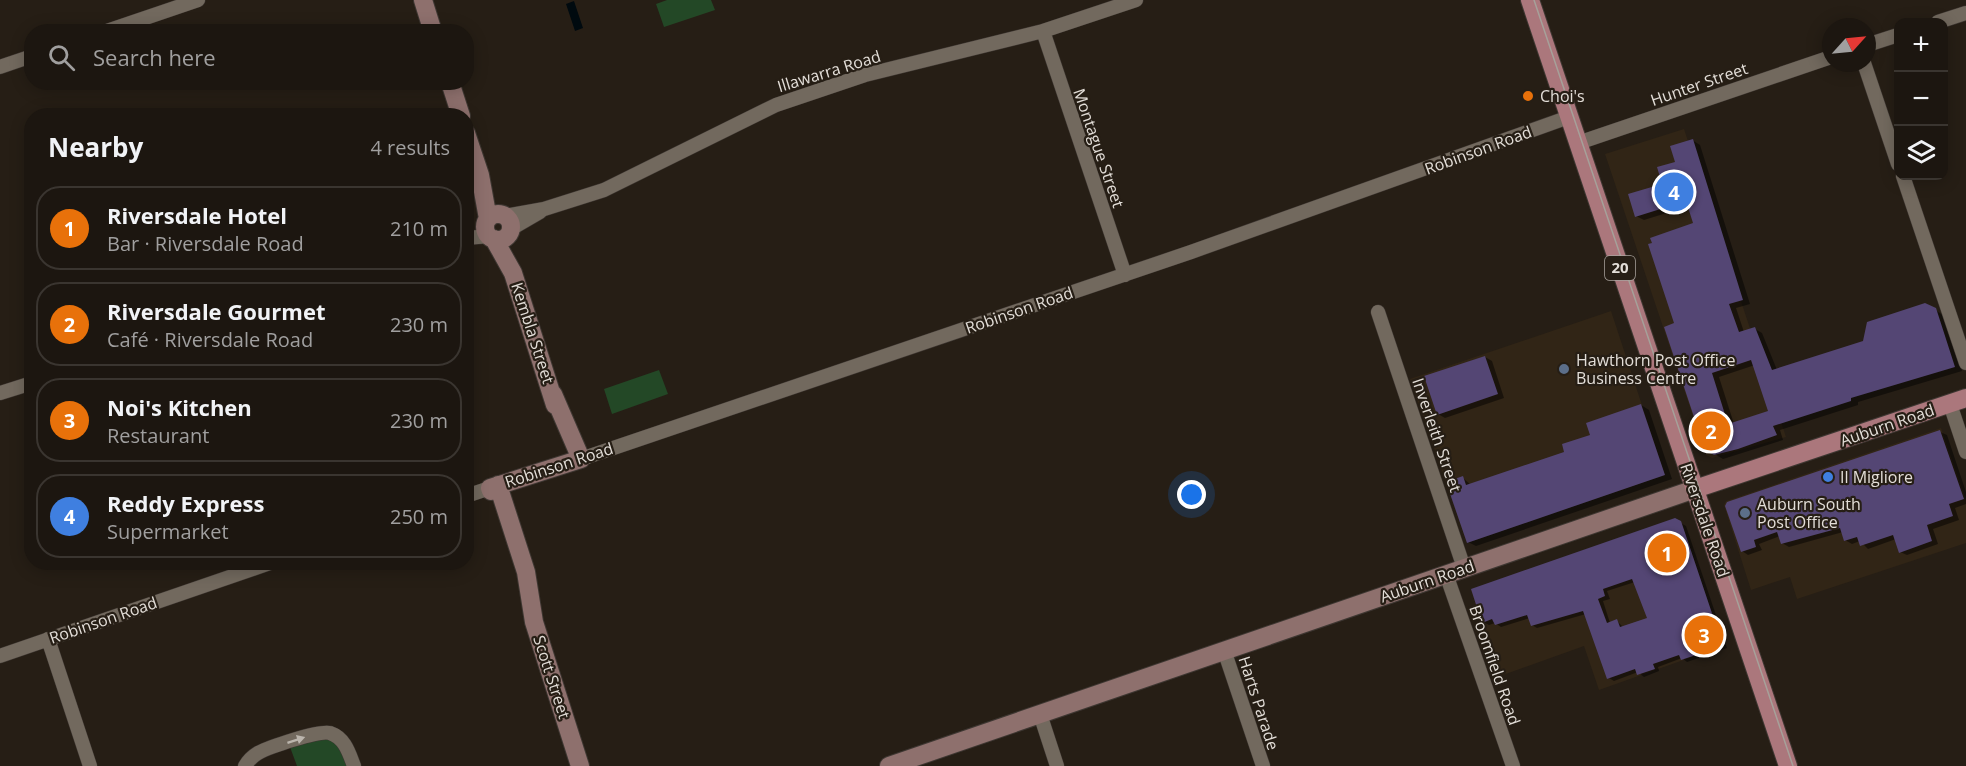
<!DOCTYPE html>
<meta charset="utf-8">
<style>
:root{--surface:#1c1610;--page:#29231e;--text:#f1f3f6;--muted:#a09f9f;--line:#3a3530;--accent:#0f766e}
body{margin:0;font-family:"Open Sans",sans-serif;background:var(--page);color:var(--text)}
.controls{position:absolute;right:18px;top:18px;display:grid;overflow:hidden;border-radius:12px;box-shadow:0 3px 15px #0003}
.controls button{width:54px;height:54px;display:grid;place-items:center;padding:0;border:0;border-bottom:2px solid var(--line);background:var(--surface);color:var(--text);font:30px sans-serif}
.compass{position:absolute;left:1822px;top:18px;width:54px;height:54px;border-radius:50%;background:var(--surface);box-shadow:0 3px 15px #0003;rotate:63deg}
.you{position:absolute;left:1192px;top:495px;width:21px;height:21px;margin:-15px;border:4px solid #fff;border-radius:50%;background:#1a73e8;box-shadow:0 0 0 9px #1a73e833}
.badge{display:grid;place-items:center;width:39px;height:39px;border-radius:50%;background:var(--accent);color:#fff;font-size:20px;font-weight:700}
.pin{position:absolute;translate:-50% -50%;border:3px solid #fff;box-shadow:0 2px 6px #0006}
.list{margin:0;padding:0;list-style:none}
h2{display:flex;justify-content:space-between;align-items:center;height:78px;margin:0;padding:0 24px;font-size:26px}
h2 small{font-size:20px;font-weight:400;color:var(--muted)}
.list li{display:grid;grid-template-columns:39px 1fr auto;gap:18px;align-items:center;box-sizing:border-box;height:84px;margin:0 12px 12px;padding:0 12px;border:2px solid var(--line);border-radius:24px}
.list b{display:block;font-size:22px;white-space:nowrap}
.list p{margin:0;font-size:20px;white-space:nowrap;color:var(--muted)}
.list em{font-size:20px;font-style:normal;color:var(--muted)}
.icon{flex:none;width:33px;height:33px;fill:none;stroke:currentColor;stroke-width:2;stroke-linecap:round;stroke-linejoin:round}
.map{position:relative;flex:none;width:1966px;height:766px;overflow:hidden}
.search{position:absolute;background:var(--surface);box-shadow:0 3px 15px #0003;left:24px;top:24px;width:450px;height:66px;display:flex;align-items:center;gap:15px;box-sizing:border-box;padding:0 21px;border-radius:24px;color:var(--muted);font-size:22px}
.panel{position:absolute;background:var(--surface);box-shadow:0 3px 15px #0003;left:24px;top:108px;width:450px;height:462px;border-radius:24px}
.map>svg:first-child{display:block}
.built{fill:#312516}
.green{fill:#234826}
.water{fill:#000a0f}
.shadow{fill:#0007;fill-rule:evenodd}
.building{fill:#544674;fill-rule:evenodd}
.lines{fill:none;stroke-linecap:round;stroke-linejoin:round}
.street-casing{stroke:#3e3732;stroke-width:15}
.secondary-casing{stroke:#3e3732;stroke-width:20}
.primary-casing{stroke:#3e3732;stroke-width:20}
.street{stroke:#72695e;stroke-width:14}
.secondary{stroke:#8e706d;stroke-width:18}
.primary{stroke:#ab777c;stroke-width:18}
.tram{stroke:#a6a19a;stroke-width:1.5}
.oneway{fill:#bbb5ad}
.food-dot{fill:#e8710a;stroke:#261e15;stroke-width:2}
.service-dot{fill:#5c6f8a;stroke:#261e15;stroke-width:2}
.shop-dot{fill:#3f7fe0;stroke:#261e15;stroke-width:2}
.labels{text-anchor:middle;stroke-width:4.5;stroke-linejoin:round;paint-order:stroke}
.shield{fill:#261e15;stroke:#aaa49e;stroke-width:1.5}
.shield-label{font-size:15px;font-weight:bold;fill:#e3ded8}
.street-label{font-size:16px;fill:#e3ded8;stroke:#261e15}
.poi-label{font-size:16px;fill:#e3ded8;stroke:#261e15;text-anchor:start}
</style>
<div class="map">
<svg width="1966" height="766" viewBox="0 0 1966 766">
<rect width="100%" height="100%" fill="#261e15"/>
<path class="built" d="M1684,129L1786,437L1712,458L1706,455L1605,154Z
M1611,311L1665,475L1467,543L1410,379Z
M1941,428L1966,500V543L1797,599L1790,577L1751,590L1724,505L1726,501Z
M1681,521L1723,646L1599,690L1584,646L1500,676L1471,590Z"/>
<path class="green" d="M667,0H711L715,10L664,27L656,4Z
M659,370L668,394L612,414L604,389Z
M326,737L342,747L350,766H297L290,747Z"/>
<path class="water" d="M574,1L583,28L575,31L566,4Z"/>
<path class="shadow" d="M1692,140L1700,145L1750,304L1736,308L1744,332L1755,329L1762,333L1777,370L1864,342L1935,310L1943,315L1962,371L1858,402V405L1780,430L1783,440L1723,459L1706,449L1676,324L1695,224L1689,206L1644,220L1636,216L1664,185ZM1755,365L1770,412L1734,424L1719,377Z
M1485,357L1492,361L1504,398L1445,418L1438,414Z
M1641,405L1649,410L1672,479L1476,546L1468,542L1463,478L1471,485L1566,453Z
M1940,432L1947,435L1966,492V504L1955,508L1959,520L1933,529L1938,544L1907,555L1900,552L1896,539L1868,549L1860,541L1852,544L1845,540L1843,532L1789,547L1782,543L1780,536L1759,544L1762,550L1748,555L1742,551L1727,506Z
M1675,520L1686,526L1727,648L1687,662L1682,658L1658,667L1659,671L1644,677L1638,672L1614,681L1609,678L1586,614L1537,628L1532,625L1530,618L1501,627L1495,623L1489,625L1483,622ZM1635,582L1649,619L1624,628L1617,621L1610,623L1603,601L1610,599L1607,591Z"/>
<path class="building" d="M1693,139L1743,300L1729,304L1739,332L1755,327L1772,370L1863,341L1867,322L1925,303L1936,308L1955,367L1851,398V401L1773,426L1777,435L1738,449L1714,455L1705,450L1664,327L1674,323L1648,244L1652,243L1650,238L1693,223L1686,201L1635,217L1628,194L1662,184L1657,167L1675,162L1670,146ZM1751,360L1768,411L1728,424L1712,373Z
M1485,356L1498,394L1437,415L1424,376Z
M1641,404L1665,475L1467,543L1446,482L1463,476L1466,485L1564,452L1562,444L1590,435L1586,423Z
M1940,430L1964,499L1949,504L1953,516L1927,525L1932,541L1899,553L1893,535L1860,546L1857,537L1844,541L1840,528L1781,544L1777,532L1754,540L1756,547L1741,552L1725,506L1727,502Z
M1675,518L1681,521L1723,646L1681,660L1679,655L1653,664L1655,669L1637,675L1635,669L1607,679L1583,611L1531,626L1527,615L1495,625L1492,619L1482,623L1471,589ZM1632,579L1647,618L1620,627L1617,619L1607,623L1598,599L1605,596L1603,589Z"/>
<g class="lines">
<defs>
<path id="street" d="M1938,22L1966,13
M1043,31L1125,275
M104,32L198,0
M1867,45L1898,35
M1864,63L1898,164
M0,67L32,56
M1578,143L1831,57
M1903,176L1966,363
M504,216L544,209L604,190L776,105L865,75L1043,31L1136,0
M509,230L540,212
M466,238L490,236
M1378,312L1464,568
M0,393L32,383
M1950,404L1966,452
M581,459L1191,252L1569,117
M466,496L490,488
M1446,574L1513,766
M48,639L90,766
M1224,650L1263,766
M0,656L273,562
M1040,714L1057,766
M245,766C248,761 253,756 258,753C269,747 319,730 330,733C345,738 349,753 354,766"/>
<path id="secondary" d="M423,0L433,32
M450,82L461,116
M466,133L480,175L488,219
M485 227a13 13 0 1 1 26 0a13 13 0 1 1-26 0Z
M494,239L513,273L555,405
M498,485L526,572L534,622L580,766
M491,491L490,488L581,459L553,394
M889,766L1695,489"/>
<path id="primary" d="M1530,0L1788,766
M1695,489L1966,398"/>
</defs>
<use href="#street" class="street-casing"/>
<use href="#secondary" class="secondary-casing"/>
<use href="#primary" class="primary-casing"/>
<use href="#street" class="street"/>
<use href="#secondary" class="secondary"/>
<use href="#primary" class="primary"/>
<path class="tram" d="M1534,0L1793,766"/>
</g>
<defs><path id="oneway-solid" d="M-6-.8H1V-3.2L6.5 0L1 3.2V.8H-6Z" transform="scale(1.5)"/></defs>
<use class="oneway" href="#oneway-solid" transform="translate(296 740) rotate(-18)"/>
<circle class="food-dot" cx="1528" cy="96" r="6"/>
<g class="service-dot">
<circle cx="1564" cy="369" r="6"/>
<circle cx="1745" cy="513" r="6"/>
</g>
<circle class="shop-dot" cx="1828" cy="477" r="6"/>
<g class="labels">
<rect class="shield" x="1605" y="256" width="30" height="24" rx="4.5"/>
<g class="shield-label">
<text x="1620" y="273">20</text>
</g>
<g class="street-label">
<text transform="translate(829 71) rotate(-17)" y="6">Illawarra Road</text>
<text transform="translate(1699 84) rotate(-19)" y="6">Hunter Street</text>
<text transform="translate(1099 148) rotate(71)" y="6">Montague Street</text>
<text transform="translate(1478 150) rotate(-20)" y="6">Robinson Road</text>
<text transform="translate(1019 310) rotate(-19)" y="6">Robinson Road</text>
<text transform="translate(533 333) rotate(72)" y="6">Kembla Street</text>
<text transform="translate(1887 425) rotate(-19)" y="6">Auburn Road</text>
<text transform="translate(1437 435) rotate(71)" y="6">Inverleith Street</text>
<text transform="translate(559 465) rotate(-18)" y="6">Robinson Road</text>
<text transform="translate(1705 520) rotate(71)" y="6">Riversdale Road</text>
<text transform="translate(1427 581) rotate(-19)" y="6">Auburn Road</text>
<text transform="translate(103 620) rotate(-19)" y="6">Robinson Road</text>
<text transform="translate(1495 665) rotate(71)" y="6">Broomfield Road</text>
<text transform="translate(552 677) rotate(72)" y="6">Scott Street</text>
<text transform="translate(1259 703) rotate(72)" y="6">Harts Parade</text>
</g>
<g class="poi-label">
<text x="1540" y="102">Choi's</text>
<text x="1576" y="366">Hawthorn Post Office<tspan x="1576" dy="18">Business Centre</tspan></text>
<text x="1840" y="483">Il Migliore</text>
<text x="1757" y="510">Auburn South<tspan x="1757" dy="18">Post Office</tspan></text>
</g>
</g>
</svg>
<div class="controls">
<button>+</button>
<button>−</button>
<button><svg class="icon" aria-label="layers" viewBox="0 0 24 24"><path d="M12 4l9 5-9 5-9-5zM3 14l9 5 9-5"/></svg></button>
</div>
<svg class="compass" viewBox="-18 -18 36 36"><path d="M0-13l5 13h-10z" fill="#e53935"/><path d="M0 13l5-13h-10z" fill="#a09f9f"/></svg>
<div class="you"></div>
<div class="pin badge" style="left:1667px;top:553px;background:#e8710a">1</div>
<div class="pin badge" style="left:1711px;top:431px;background:#e8710a">2</div>
<div class="pin badge" style="left:1704px;top:635px;background:#e8710a">3</div>
<div class="pin badge" style="left:1674px;top:192px;background:#3f7fe0">4</div>
<div class="search"><svg class="icon" aria-label="search" viewBox="0 0 24 24"><circle cx="10" cy="10" r="6"/><path d="M15 15l6 6"/></svg>Search here</div>
<section class="panel">
<h2>Nearby<small>4 results</small></h2>
<ul class="list">
<li><span class="badge" style="background:#e8710a">1</span><div><b>Riversdale Hotel</b><p>Bar · Riversdale Road</p></div><em>210 m</em></li>
<li><span class="badge" style="background:#e8710a">2</span><div><b>Riversdale Gourmet</b><p>Café · Riversdale Road</p></div><em>230 m</em></li>
<li><span class="badge" style="background:#e8710a">3</span><div><b>Noi's Kitchen</b><p>Restaurant</p></div><em>230 m</em></li>
<li><span class="badge" style="background:#3f7fe0">4</span><div><b>Reddy Express</b><p>Supermarket</p></div><em>250 m</em></li>
</ul>
</section>
</div>
